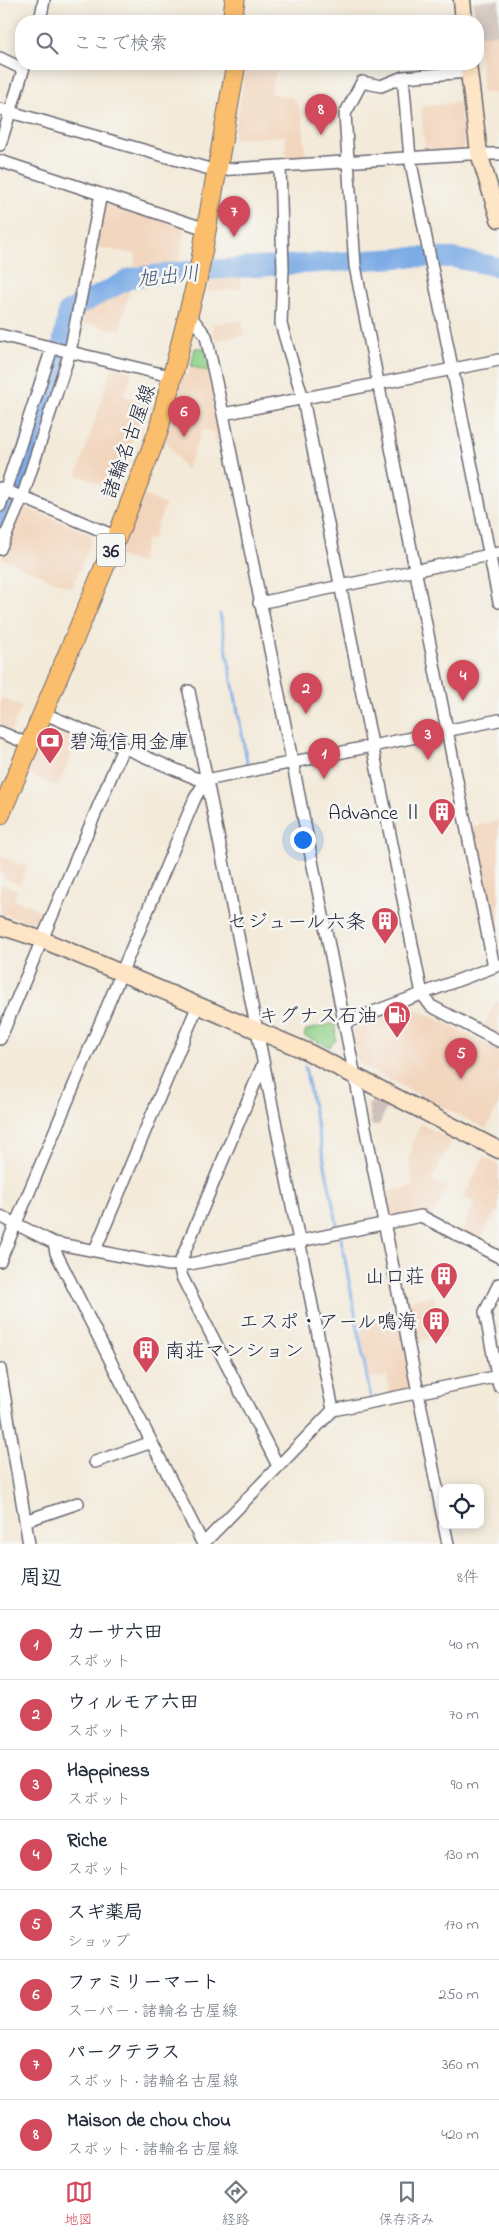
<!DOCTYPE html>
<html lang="ja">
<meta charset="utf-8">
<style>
:root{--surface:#fff;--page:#f6f6f7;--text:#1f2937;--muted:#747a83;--line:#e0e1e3;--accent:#d1495b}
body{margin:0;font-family:"Indie Flower","Klee One",sans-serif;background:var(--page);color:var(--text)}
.controls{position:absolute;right:15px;bottom:15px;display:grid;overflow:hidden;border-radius:10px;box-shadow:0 2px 12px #0003}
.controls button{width:45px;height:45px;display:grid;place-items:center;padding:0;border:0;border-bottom:1px solid var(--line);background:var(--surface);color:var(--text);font:25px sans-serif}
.you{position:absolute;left:302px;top:839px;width:18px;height:18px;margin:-12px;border:4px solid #fff;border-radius:50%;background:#1a73e8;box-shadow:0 0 0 8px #1a73e833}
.badge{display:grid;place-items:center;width:32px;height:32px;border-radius:50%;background:var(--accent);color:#fff;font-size:16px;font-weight:700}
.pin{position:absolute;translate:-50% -41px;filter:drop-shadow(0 1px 2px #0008)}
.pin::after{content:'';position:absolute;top:26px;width:18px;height:15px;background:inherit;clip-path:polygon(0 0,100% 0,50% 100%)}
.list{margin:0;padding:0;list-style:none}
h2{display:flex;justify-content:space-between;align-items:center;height:65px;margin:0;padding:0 20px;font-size:21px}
h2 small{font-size:16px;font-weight:400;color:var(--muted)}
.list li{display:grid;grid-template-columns:32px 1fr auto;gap:15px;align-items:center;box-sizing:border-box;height:70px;padding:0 20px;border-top:1px solid var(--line)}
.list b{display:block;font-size:19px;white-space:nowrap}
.list p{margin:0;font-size:16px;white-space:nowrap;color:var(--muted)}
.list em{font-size:16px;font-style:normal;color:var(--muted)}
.icon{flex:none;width:28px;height:28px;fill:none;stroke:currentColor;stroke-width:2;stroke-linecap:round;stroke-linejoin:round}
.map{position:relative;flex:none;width:499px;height:1544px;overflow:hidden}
.search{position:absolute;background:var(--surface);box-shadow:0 2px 12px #0003;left:15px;right:15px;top:15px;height:55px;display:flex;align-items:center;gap:12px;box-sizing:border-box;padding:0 18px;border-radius:20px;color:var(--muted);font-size:19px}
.sheet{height:625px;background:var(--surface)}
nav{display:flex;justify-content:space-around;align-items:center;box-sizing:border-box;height:70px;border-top:1px solid var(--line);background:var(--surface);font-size:14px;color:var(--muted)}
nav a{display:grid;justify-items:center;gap:2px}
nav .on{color:var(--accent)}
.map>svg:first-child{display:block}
.built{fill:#f2d5bd}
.industrial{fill:#cfc1ba}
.green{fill:#8fd189;stroke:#587a62}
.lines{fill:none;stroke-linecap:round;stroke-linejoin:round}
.stream{stroke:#7cabe6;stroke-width:3}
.river{stroke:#7cabe6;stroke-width:20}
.street-casing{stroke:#6b6872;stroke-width:14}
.secondary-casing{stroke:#6b6872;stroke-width:19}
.primary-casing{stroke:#6b6872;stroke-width:21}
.street{stroke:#fff;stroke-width:11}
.secondary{stroke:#fde5c5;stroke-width:16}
.primary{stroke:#fabe6d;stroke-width:19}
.labels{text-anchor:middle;stroke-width:5;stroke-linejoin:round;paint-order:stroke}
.shield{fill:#f6f6f2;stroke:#626272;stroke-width:1}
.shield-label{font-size:19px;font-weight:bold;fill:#22223b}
.street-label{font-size:20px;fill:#22223b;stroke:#f6f6f2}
.poi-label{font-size:20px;fill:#22223b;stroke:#f6f6f2;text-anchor:end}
.water-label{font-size:21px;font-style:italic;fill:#425277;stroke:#f6f6f2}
</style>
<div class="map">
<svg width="499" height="1544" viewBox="0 0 499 1544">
<rect width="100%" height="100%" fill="#f6f6f2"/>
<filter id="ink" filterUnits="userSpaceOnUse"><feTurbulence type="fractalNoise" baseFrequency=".02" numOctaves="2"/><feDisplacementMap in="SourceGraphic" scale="10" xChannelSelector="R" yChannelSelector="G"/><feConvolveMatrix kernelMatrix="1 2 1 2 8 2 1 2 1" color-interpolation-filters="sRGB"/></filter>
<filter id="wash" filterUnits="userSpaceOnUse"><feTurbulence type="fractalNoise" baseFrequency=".0096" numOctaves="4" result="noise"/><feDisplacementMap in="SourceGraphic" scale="20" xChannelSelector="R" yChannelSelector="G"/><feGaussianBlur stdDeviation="1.12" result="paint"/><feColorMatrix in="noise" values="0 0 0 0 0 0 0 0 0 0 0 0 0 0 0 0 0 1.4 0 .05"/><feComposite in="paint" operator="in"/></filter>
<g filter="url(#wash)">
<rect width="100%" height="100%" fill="#f3ead9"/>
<path class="built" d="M499,34V92L483,93L478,35Z
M247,64L278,66L270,93L292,98L302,112L306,160L287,162L285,136L233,139Z
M459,103L465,146L461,150L425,152L421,106Z
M108,203L181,227L184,232L178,266L134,271L136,254L96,247L103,206Z
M241,275V289L207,292L210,277Z
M131,283L120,330L81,323L85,308Z
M242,320L245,335L215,340L212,324Z
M191,366L210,371L224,444L213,441L215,433L203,429L186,470L164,438L183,373L188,375Z
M112,367L132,372L124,396L146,403L114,489L77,475Z
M143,494L165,505L152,540L147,539L140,563L118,556Z
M27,508L90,534L92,540L72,588L1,558L21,510Z
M0,697L22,707L11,732L0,727Z
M54,724L80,734L58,787L27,774L46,728Z
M499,821V954L497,953L471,827Z
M0,856L27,867L20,885L3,878L4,875L0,873Z
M0,884L17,890L14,899L50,914L46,924L38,925L0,913Z
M496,1002H499V1036L483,1027Z
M412,1007L499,1050V1104L486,1129L361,1065L358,1061L352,1034L356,1027Z
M421,1124L452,1141L431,1180L447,1188L433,1217H393L389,1214L385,1192L414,1186L409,1162L412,1142Z
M484,1157L499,1165V1213L495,1212L480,1241L461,1232L475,1203L464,1197Z
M434,1295L439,1320L446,1319L449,1336L414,1342L406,1301Z
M397,1313L412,1388L390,1395L387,1376L369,1379L358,1320Z"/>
<path class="industrial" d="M499,0V34L478,35V21H475L473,2Z
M375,1100L387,1107L379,1125L372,1126L368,1105Z"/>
<path class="green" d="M195,348H205L210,372L191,366Z
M335,1023L336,1040L330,1047L304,1036L306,1030Z"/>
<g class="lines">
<path class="stream" d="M220,614L248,767
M305,1067L338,1229
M341,1238L371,1399"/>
<path class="river" d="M0,525L10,502L60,356L68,311L131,278L176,272L414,257L453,258L499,267"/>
</g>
</g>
<g filter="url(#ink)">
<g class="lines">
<defs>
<path id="street" d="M40,21L44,0
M0,58L23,69
M469,72L403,77L381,86L362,82L345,114L355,266L494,967
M403,77L410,158L499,602
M0,109L206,168
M0,145L25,64
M0,161L206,229
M280,167L283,269L281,324L303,399L422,994L431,1006L499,1041
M217,170L468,154H499
M187,312L206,336L223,414L443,1518
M0,335L174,377
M223,414L499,360
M0,488L117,537
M0,506L52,348
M0,549L22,498L70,352L101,194
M259,603L499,553
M189,691L333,1410
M43,713L195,778L206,780L499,720
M0,732L19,740
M344,1023L499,965
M0,1039L123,748
M263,1064L179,1265L182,1277L278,1466
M0,1216L54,1243L169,1265L190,1264L421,1216L499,1257
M54,1243L56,1253L203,1544
M95,1250L198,1005
M0,1261L195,798L206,780
M499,1284L485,1312L499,1386
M0,1369L29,1544
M95,1462L152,1442
M25,1521L78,1503
M444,1525L448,1544
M203,1544L333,1410L499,1376"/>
<path id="secondary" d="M462,0L464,21
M468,64L479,153L499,219
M0,926L43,940L306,1051L499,1150"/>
<path id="primary" d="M232,21L235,0
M0,815L117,537L158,432L198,276L236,64"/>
</defs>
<use href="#street" class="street-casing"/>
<use href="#secondary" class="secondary-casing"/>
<use href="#primary" class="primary-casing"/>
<use href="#street" class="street"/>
<use href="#secondary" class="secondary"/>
<use href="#primary" class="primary"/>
</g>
</g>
<defs>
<symbol id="bank-pin" viewBox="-11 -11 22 30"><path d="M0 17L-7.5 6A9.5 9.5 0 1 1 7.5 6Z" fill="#d1495b" stroke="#f6f6f2"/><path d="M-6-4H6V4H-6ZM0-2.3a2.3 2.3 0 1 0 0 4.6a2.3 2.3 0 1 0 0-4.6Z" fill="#fff"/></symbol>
<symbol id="building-pin" viewBox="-11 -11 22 30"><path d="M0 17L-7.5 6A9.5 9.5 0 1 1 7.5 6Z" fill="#d1495b" stroke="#f6f6f2"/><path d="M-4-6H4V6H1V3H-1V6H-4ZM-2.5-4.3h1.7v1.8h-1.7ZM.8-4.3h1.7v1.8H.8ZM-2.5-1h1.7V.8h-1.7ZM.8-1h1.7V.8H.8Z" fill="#fff"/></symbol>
<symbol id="fuel-pin" viewBox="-11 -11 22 30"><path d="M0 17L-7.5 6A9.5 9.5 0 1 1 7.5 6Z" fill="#d1495b" stroke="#f6f6f2"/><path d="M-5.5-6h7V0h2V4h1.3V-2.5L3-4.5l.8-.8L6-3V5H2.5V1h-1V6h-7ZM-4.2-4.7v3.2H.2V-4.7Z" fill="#fff"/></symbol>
</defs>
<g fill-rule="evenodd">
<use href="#bank-pin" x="34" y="725" width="32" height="43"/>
<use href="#building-pin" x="426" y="796" width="32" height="43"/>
<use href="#building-pin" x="369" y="905" width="32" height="43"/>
<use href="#fuel-pin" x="381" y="999" width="32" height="43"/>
<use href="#building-pin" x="428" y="1260" width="32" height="43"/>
<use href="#building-pin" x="420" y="1305" width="32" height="43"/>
<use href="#building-pin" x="130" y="1334" width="32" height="43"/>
</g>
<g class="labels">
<rect class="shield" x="97" y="533.5" width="28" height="33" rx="4"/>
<g class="shield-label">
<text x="111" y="557">36</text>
</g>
<g class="street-label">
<text transform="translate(128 441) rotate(-70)" y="7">諸輪名古屋線</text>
</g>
<g class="poi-label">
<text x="69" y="748" text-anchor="start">碧海信用金庫</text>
<text x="423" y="819">Advance Ⅱ</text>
<text x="366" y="928">セジュール六条</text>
<text x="378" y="1022">キグナス石油</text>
<text x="425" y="1283">山口荘</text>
<text x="417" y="1328">エスポ・アール鳴海</text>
<text x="165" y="1357" text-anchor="start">南荘マンション</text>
</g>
<g class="water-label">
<text transform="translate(168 276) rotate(-6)" y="7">旭出川</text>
</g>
</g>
</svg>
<div class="controls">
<button><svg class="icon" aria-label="locate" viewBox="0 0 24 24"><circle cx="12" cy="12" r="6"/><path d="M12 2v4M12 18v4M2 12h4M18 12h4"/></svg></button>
</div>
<div class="you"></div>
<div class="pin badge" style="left:324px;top:779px">1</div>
<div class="pin badge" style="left:306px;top:714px">2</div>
<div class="pin badge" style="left:428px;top:760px">3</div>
<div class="pin badge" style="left:463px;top:701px">4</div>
<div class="pin badge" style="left:461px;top:1079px">5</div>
<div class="pin badge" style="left:184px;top:437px">6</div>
<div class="pin badge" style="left:234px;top:237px">7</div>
<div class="pin badge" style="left:321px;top:135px">8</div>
<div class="search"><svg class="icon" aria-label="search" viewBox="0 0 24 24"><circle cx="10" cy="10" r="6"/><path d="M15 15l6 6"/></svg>ここで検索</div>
</div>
<section class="sheet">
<h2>周辺<small>8件</small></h2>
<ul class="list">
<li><span class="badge">1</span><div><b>カーサ六田</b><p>スポット</p></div><em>40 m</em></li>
<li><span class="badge">2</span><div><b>ウィルモア六田</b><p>スポット</p></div><em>70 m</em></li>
<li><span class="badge">3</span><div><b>Happiness</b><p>スポット</p></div><em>90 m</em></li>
<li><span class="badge">4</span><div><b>Riche</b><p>スポット</p></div><em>130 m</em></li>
<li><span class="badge">5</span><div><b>スギ薬局</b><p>ショップ</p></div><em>170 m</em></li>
<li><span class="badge">6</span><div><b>ファミリーマート</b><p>スーパー · 諸輪名古屋線</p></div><em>250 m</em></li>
<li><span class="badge">7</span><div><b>パークテラス</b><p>スポット · 諸輪名古屋線</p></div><em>360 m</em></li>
<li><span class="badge">8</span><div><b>Maison de chou chou</b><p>スポット · 諸輪名古屋線</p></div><em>420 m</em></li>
</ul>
</section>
<nav>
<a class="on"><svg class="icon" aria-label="map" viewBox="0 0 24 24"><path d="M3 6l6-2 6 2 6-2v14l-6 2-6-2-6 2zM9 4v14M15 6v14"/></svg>地図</a>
<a><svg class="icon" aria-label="directions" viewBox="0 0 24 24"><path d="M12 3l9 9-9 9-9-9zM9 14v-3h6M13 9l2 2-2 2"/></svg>経路</a>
<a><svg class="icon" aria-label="saved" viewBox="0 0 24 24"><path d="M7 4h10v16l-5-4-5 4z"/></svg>保存済み</a>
</nav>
